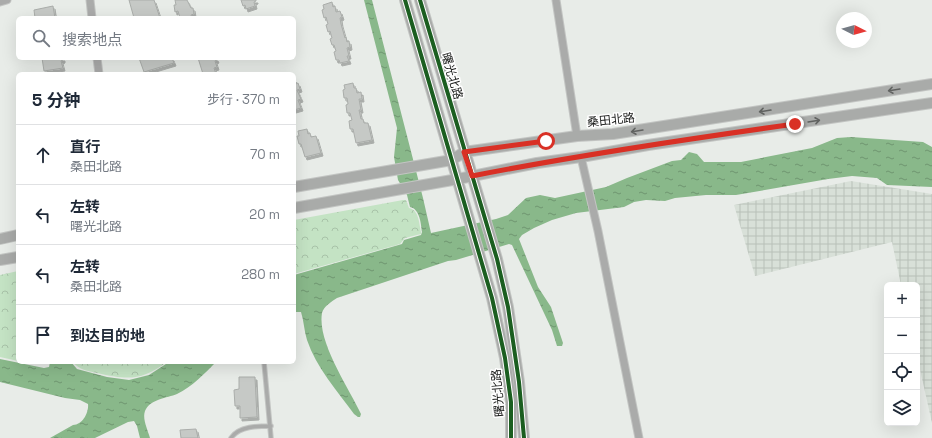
<!DOCTYPE html>
<html lang="zh">
<meta charset="utf-8">
<style>
:root{--surface:#fff;--page:#f6f6f7;--text:#1f2937;--muted:#747a83;--line:#e0e1e3}
body{margin:0;font-family:"Space Grotesk","Noto Sans SC",sans-serif;background:var(--page);color:var(--text)}
.controls{position:absolute;right:12px;bottom:12px;display:grid;overflow:hidden;border-radius:6px;box-shadow:0 4px 16px #0002}
.controls button{width:36px;height:36px;display:grid;place-items:center;padding:0;border:0;border-bottom:1px solid var(--line);background:var(--surface);color:var(--text);font:20px sans-serif}
.compass{position:absolute;left:836px;top:12px;width:36px;height:36px;border-radius:50%;background:var(--surface);box-shadow:0 4px 16px #0002;rotate:96deg}
.stop{position:absolute;width:12px;height:12px;margin:-9px;border:3px solid #d93025;border-radius:50%;background:#fff}
.stop.end{background:#d93025;border-color:#fff;box-shadow:0 1px 4px #0008}
.list{margin:0;padding:0;list-style:none}
h2{display:flex;justify-content:space-between;align-items:center;height:52px;margin:0;padding:0 16px;font-size:17px}
h2 small{font-size:13px;font-weight:400;color:var(--muted)}
.list li{display:grid;grid-template-columns:26px 1fr auto;gap:12px;align-items:center;box-sizing:border-box;height:60px;padding:0 16px;border-top:1px solid var(--line)}
.list b{display:block;font-size:15px;white-space:nowrap}
.list p{margin:0;font-size:13px;white-space:nowrap;color:var(--muted)}
.list em{font-size:13px;font-style:normal;color:var(--muted)}
.icon{flex:none;width:22px;height:22px;fill:none;stroke:currentColor;stroke-width:2;stroke-linecap:round;stroke-linejoin:round}
.map{position:relative;flex:none;width:932px;height:438px;overflow:hidden}
.search{position:absolute;background:var(--surface);box-shadow:0 4px 16px #0002;left:16px;top:16px;width:280px;height:44px;display:flex;align-items:center;gap:10px;box-sizing:border-box;padding:0 14px;border-radius:6px;color:var(--muted);font-size:15px}
.panel{position:absolute;background:var(--surface);box-shadow:0 4px 16px #0002;left:16px;top:72px;width:280px;height:292px;border-radius:6px}
.map>svg:first-child{display:block}
.industrial{fill:url(#industrial-grid)}
.park{fill:url(#park-crowns)}
.water{fill:url(#water-ripples)}
.building{fill:#c6c9c6;stroke:#aaadaa;filter:url(#shadow)}
.lines{fill:none;stroke-linecap:round;stroke-linejoin:round}
.lane-casing{stroke:#c3c5c3;stroke-width:5.5}
.street-casing{stroke:#c3c5c3;stroke-width:9}
.secondary-casing{stroke:#c3c5c3;stroke-width:12}
.lane{stroke:#aaabaa;stroke-width:3.5}
.street{stroke:#aaabaa;stroke-width:7}
.secondary{stroke:#a9aba9;stroke-width:10}
.cycleway-casing{stroke:#fff;stroke-width:6}
.cycleway{stroke:#1b5e20;stroke-width:4}
.oneway{stroke:#606260}
.route{stroke:#d93025;stroke-width:5}
.labels{text-anchor:middle;stroke-width:3;stroke-linejoin:round;paint-order:stroke}
.street-label{font-size:12px;fill:#181a18;stroke:#fff}
</style>
<div class="map">
<svg width="932" height="438" viewBox="0 0 932 438">
<defs>
<pattern id="industrial-grid" width="8" height="8" patternUnits="userSpaceOnUse"><rect width="8" height="8" fill="#d8e0d8"/><path d="M0 4h8M4 0v8" fill="none" stroke="#b9c0b9"/></pattern>
<pattern id="park-crowns" width="20" height="18" patternUnits="userSpaceOnUse"><rect width="20" height="18" fill="#c4e3c4"/><path d="M2 6a3 3 0 1 1 6 0M12 15a3 3 0 1 1 6 0" fill="none" stroke="#a8c2a8"/></pattern>
<pattern id="water-ripples" width="26" height="14" patternUnits="userSpaceOnUse"><rect width="26" height="14" fill="#89b88a"/><path d="M2 4q2-2 4 0t4 0M15 11q2-2 4 0t4 0" fill="none" stroke="#6f9570"/></pattern>
<filter id="shadow"><feDropShadow dx="2" dy="3" stdDeviation="0" flood-color="#0004"/></filter>
</defs>
<rect width="100%" height="100%" fill="#e8ece8"/>
<path class="industrial" d="M851,181L932,194V423L917,356V285H901L892,242L755,276L734,205Z"/>
<path class="park" d="M403,200H406L409,208C419,210 419,223 421,232V234L405,238L400,244L294,274V220Z
M18,271V361L0,357V275Z
M73,362H167C141,381 128,380 97,373C88,371 79,370 73,362Z"/>
<path class="water" d="M364,0H372L423,198L431,233L496,219L508,215L526,198L540,195L555,198L606,187L627,178L672,161L681,160L689,152L697,154L704,162H741L812,148L837,138L851,137L923,142L932,147V187L887,185L877,178L852,176L828,179L736,195H706L675,198L665,201L646,200L634,202L624,207L576,213L552,220L534,228L522,235L519,239L538,287L551,307L563,343L562,346H557L552,330L512,245L509,244L456,260L448,261L337,298C331,302 324,306 322,313C317,342 349,388 361,414L360,417H358L354,414C337,391 316,367 307,340C304,331 304,321 301,312H294V275L402,244L404,240L421,235L422,232C421,224 420,209 410,207L407,195L398,180L394,157L397,128Z
M0,359L44,368L49,367L50,362H71L77,369L107,377L129,380L149,375L169,362H216C205,373 192,387 177,394C167,398 150,399 145,411C142,419 148,430 150,438H140L137,426L134,421L128,422L95,438H50L73,425C83,425 89,412 88,404L80,400L65,398L0,382Z"/>
<path class="building" d="M129,0H154L160,18H134Z
M175,0H187L191,8H193L194,14L191,15L192,18H180L178,11L175,12L174,5H176Z
M241,0H256V1L254,2L255,6L246,9L245,5L243,6Z
M332,2L333,7L335,6L336,12L340,11L342,17L340,18L341,24L345,38L346,37L347,42L349,41L350,47L347,48L349,56H347L349,61L340,63L339,60H336L334,52L336,51L334,45H332L330,39L332,38L330,31L328,32L326,25L328,24L326,17L324,18L322,10L324,9L323,5Z
M53,6L55,18H35L34,10Z
M42,58H63V60L61,61L63,68L44,71Z
M139,58H172L174,63L144,72Z
M198,58H216L217,60L215,61L217,67L214,68L216,74H203Z
M294,79L296,84L298,83L300,89L297,90L301,99L298,100L301,108L294,110Z
M353,83L354,88H356L357,93L361,92L362,99H359L361,110H359L361,119H363L364,123H368L372,140L356,143L353,129H350L349,121L352,120L350,113H347L346,105L348,104L347,98H344L343,90L345,89L344,85Z
M307,129L308,134L310,133L311,137L316,136L321,153L305,157L301,144H299L297,136H299L298,131Z
M239,377H255L257,417L240,418V406H235L234,390L239,389Z
M196,429L198,438H181L180,430Z"/>
<g class="lines">
<defs>
<path id="lane" d="M264,362L271,438
M231,438C239,426 258,426 271,426"/>
<path id="street" d="M90,0L92,18
M556,0L577,136
M0,2L7,0
M97,58L99,74
M581,157L598,231L639,438"/>
<path id="secondary" d="M405,0L492,298L505,358L511,402V438
M420,0L497,259L508,307L519,382L524,438
M294,187L452,160L464,152L577,136L613,134L932,84
M294,208L458,179L537,163L581,157L648,145L932,103
M0,239L18,235
M0,260L18,257"/>
</defs>
<use href="#lane" class="lane-casing"/>
<use href="#street" class="street-casing"/>
<use href="#secondary" class="secondary-casing"/>
<use href="#lane" class="lane"/>
<use href="#street" class="street"/>
<use href="#secondary" class="secondary"/>
<defs>
<path id="cycleway" d="M405,0L492,298L505,358L511,402V438
M420,0L497,259L508,307L519,382L524,438"/>
</defs>
<use href="#cycleway" class="cycleway-casing"/>
<use href="#cycleway" class="cycleway"/>
</g>
<defs><path id="oneway-shaft" d="M-6 0H5M1.5-3L5.5 0L1.5 3" fill="none" stroke-width="1.6" stroke-linecap="round" stroke-linejoin="round"/></defs>
<g class="oneway">
<use href="#oneway-shaft" transform="translate(894 90) rotate(171)"/>
<use href="#oneway-shaft" transform="translate(765 111) rotate(171)"/>
<use href="#oneway-shaft" transform="translate(814 121) rotate(-9)"/>
<use href="#oneway-shaft" transform="translate(637 131) rotate(171)"/>
</g>
<g class="lines">
<path class="route" d="M546,141L464,152L472,176C579,155 687,139 795,124"/>
</g>
<g class="labels">
<g class="street-label">
<text transform="translate(452 76) rotate(74)" y="4">曙光北路</text>
<text transform="translate(611 120) rotate(-6)" y="4">桑田北路</text>
<text transform="translate(498 393) rotate(-95)" y="4">曙光北路</text>
</g>
</g>
</svg>
<div class="controls">
<button>+</button>
<button>−</button>
<button><svg class="icon" aria-label="locate" viewBox="0 0 24 24"><circle cx="12" cy="12" r="6"/><path d="M12 2v4M12 18v4M2 12h4M18 12h4"/></svg></button>
<button><svg class="icon" aria-label="layers" viewBox="0 0 24 24"><path d="M12 4l9 5-9 5-9-5zM3 14l9 5 9-5"/></svg></button>
</div>
<svg class="compass" viewBox="-18 -18 36 36"><path d="M0-13l5 13h-10z" fill="#e53935"/><path d="M0 13l5-13h-10z" fill="#747a83"/></svg>
<div class="stop" style="left:546px;top:141px"></div>
<div class="stop end" style="left:795px;top:124px"></div>
<div class="search"><svg class="icon" aria-label="search" viewBox="0 0 24 24"><circle cx="10" cy="10" r="6"/><path d="M15 15l6 6"/></svg>搜索地点</div>
<section class="panel">
<h2>5 分钟<small>步行 · 370 m</small></h2>
<ul class="list">
<li><svg class="icon" aria-label="ahead" viewBox="0 0 24 24"><path d="M12 20V5M6 11l6-6 6 6"/></svg><div><b>直行</b><p>桑田北路</p></div><em>70 m</em></li>
<li><svg class="icon" aria-label="left" viewBox="0 0 24 24"><path d="M17 20v-9H6M10 6l-5 5 5 5"/></svg><div><b>左转</b><p>曙光北路</p></div><em>20 m</em></li>
<li><svg class="icon" aria-label="left" viewBox="0 0 24 24"><path d="M17 20v-9H6M10 6l-5 5 5 5"/></svg><div><b>左转</b><p>桑田北路</p></div><em>280 m</em></li>
<li><svg class="icon" aria-label="arrive" viewBox="0 0 24 24"><path d="M6 21V4h12l-3 4 3 4H6"/></svg><div><b>到达目的地</b></div></li>
</ul>
</section>
</div>
